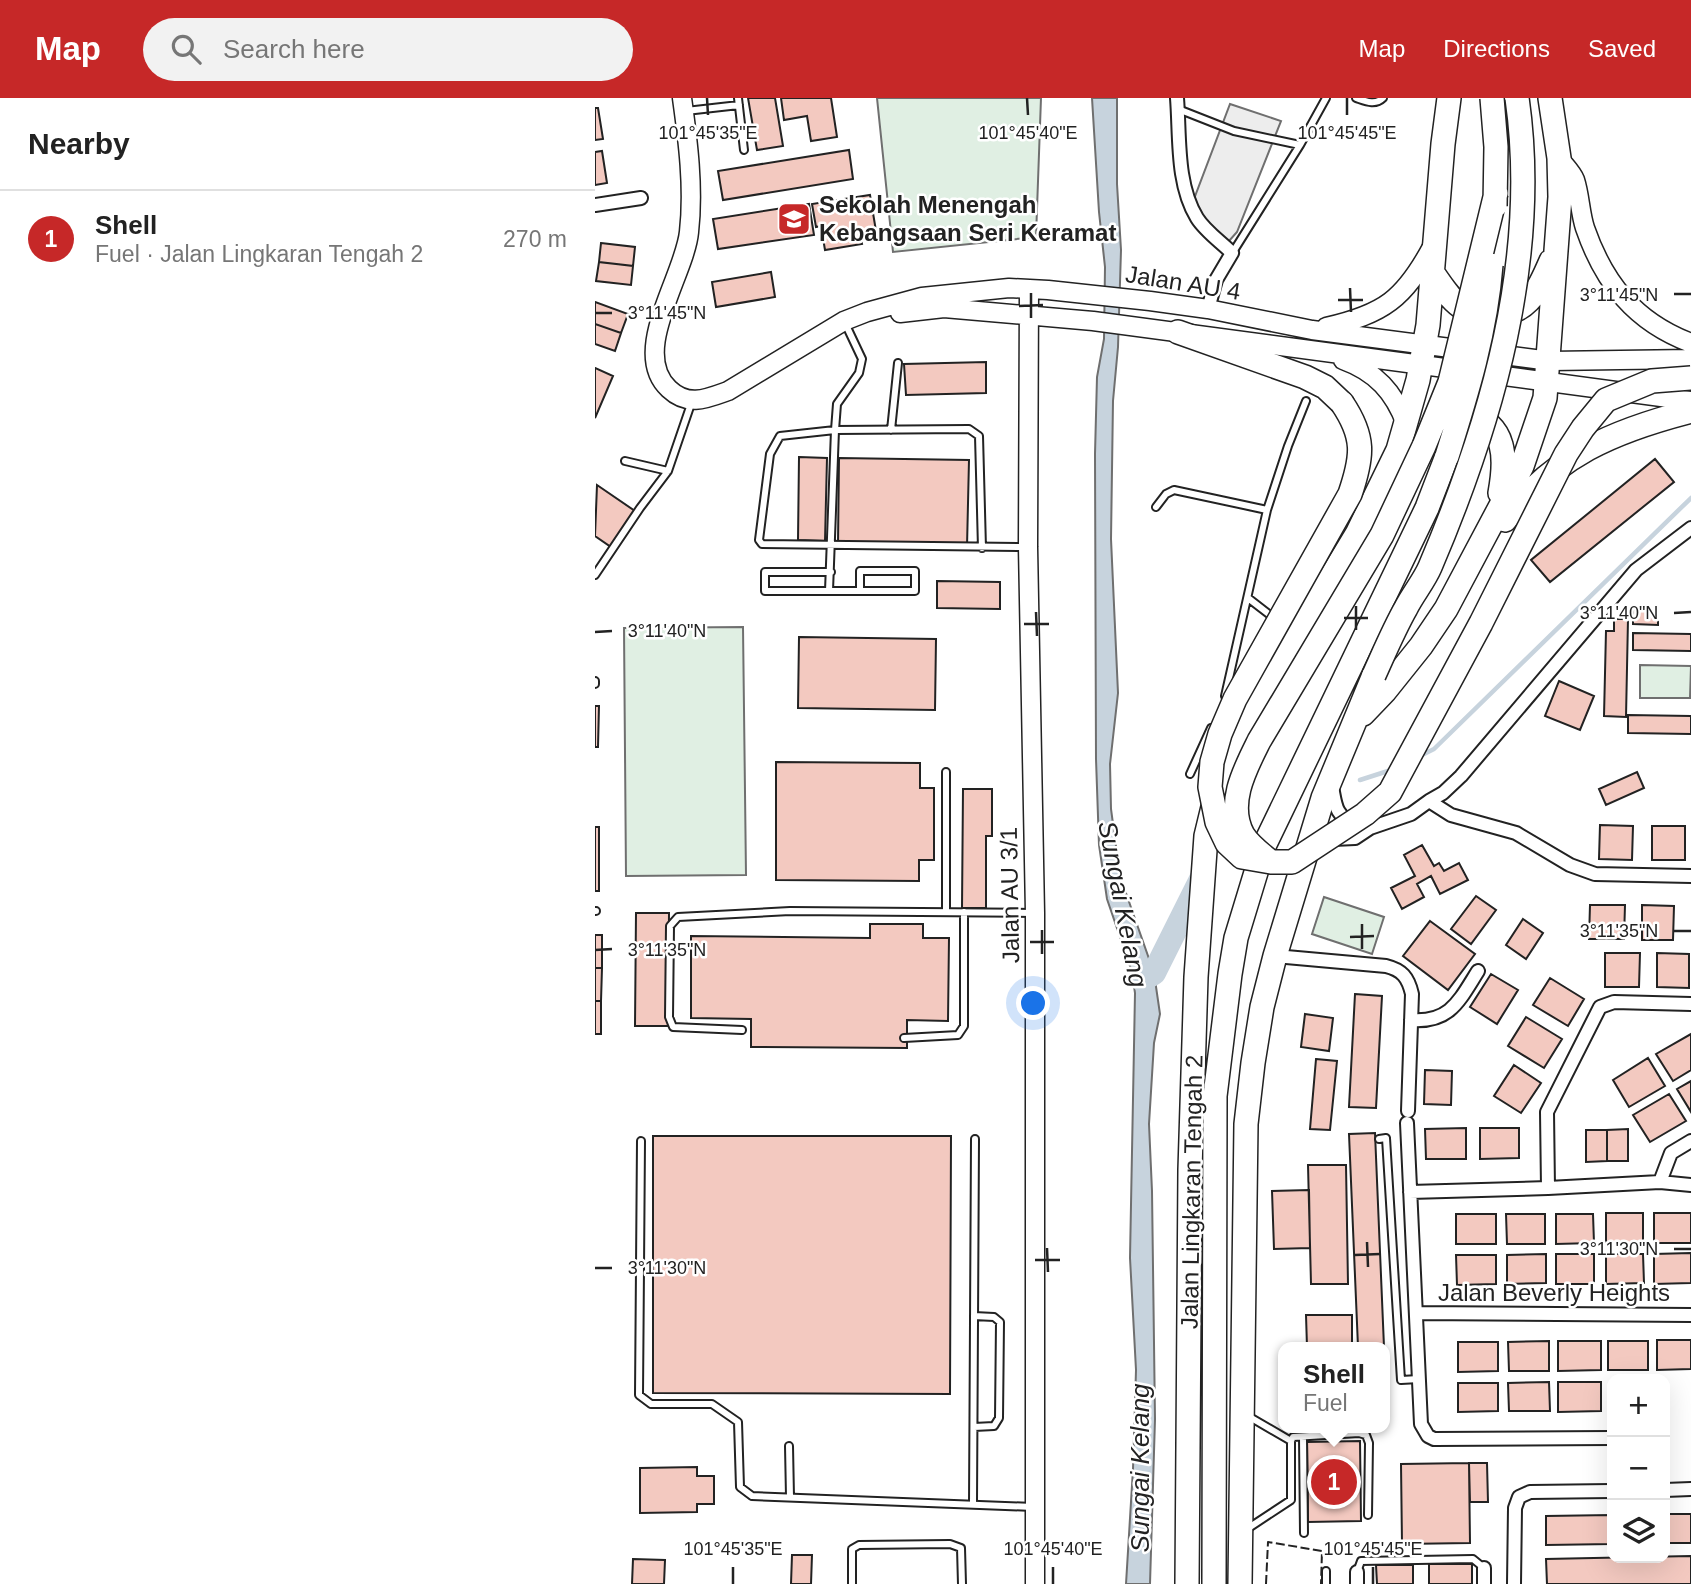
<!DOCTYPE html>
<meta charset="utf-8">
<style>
:root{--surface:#fff;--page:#f2f2f2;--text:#222;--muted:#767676;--line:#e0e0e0;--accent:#c62828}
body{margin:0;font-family:Arial,sans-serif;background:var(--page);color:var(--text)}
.controls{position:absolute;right:21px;bottom:21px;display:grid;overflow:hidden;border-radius:14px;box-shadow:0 7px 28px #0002}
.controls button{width:63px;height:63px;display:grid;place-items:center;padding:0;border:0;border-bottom:2px solid var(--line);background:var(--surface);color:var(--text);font:35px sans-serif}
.you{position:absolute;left:439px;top:906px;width:24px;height:24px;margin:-18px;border:5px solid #fff;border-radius:50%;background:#1a73e8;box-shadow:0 0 0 10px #1a73e833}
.badge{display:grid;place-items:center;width:46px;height:46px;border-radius:50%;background:var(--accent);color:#fff;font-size:23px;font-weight:700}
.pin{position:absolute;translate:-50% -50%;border:4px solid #fff;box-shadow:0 2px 7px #0006}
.popup{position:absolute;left:683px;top:1244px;width:112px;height:91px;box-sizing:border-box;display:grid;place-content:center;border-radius:14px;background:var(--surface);filter:drop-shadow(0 2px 5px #0005);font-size:23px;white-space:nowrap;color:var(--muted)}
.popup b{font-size:26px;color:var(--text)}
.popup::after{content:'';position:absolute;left:50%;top:100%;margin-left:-14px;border:14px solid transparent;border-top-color:var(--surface)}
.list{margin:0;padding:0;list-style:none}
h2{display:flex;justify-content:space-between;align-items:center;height:91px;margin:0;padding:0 28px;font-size:30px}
h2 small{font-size:23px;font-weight:400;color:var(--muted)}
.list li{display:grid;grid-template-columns:46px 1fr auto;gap:21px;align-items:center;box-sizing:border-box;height:98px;padding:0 28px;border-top:2px solid var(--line)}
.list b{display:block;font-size:26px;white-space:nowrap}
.list p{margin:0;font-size:23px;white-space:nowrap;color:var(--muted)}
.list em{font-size:23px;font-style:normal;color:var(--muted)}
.icon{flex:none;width:38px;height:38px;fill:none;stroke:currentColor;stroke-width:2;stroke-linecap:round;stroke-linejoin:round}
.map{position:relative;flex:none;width:1096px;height:1486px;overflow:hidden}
header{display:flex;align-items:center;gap:42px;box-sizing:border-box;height:98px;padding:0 35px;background:var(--accent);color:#fff}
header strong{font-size:33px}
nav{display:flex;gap:38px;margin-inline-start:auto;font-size:24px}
.search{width:490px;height:63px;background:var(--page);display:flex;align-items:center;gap:18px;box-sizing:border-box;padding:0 24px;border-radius:38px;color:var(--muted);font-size:26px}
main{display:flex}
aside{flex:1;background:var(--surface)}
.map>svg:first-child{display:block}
.green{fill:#e0efe3;stroke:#6f6f6f;stroke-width:2}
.parking{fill:#ededed;stroke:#6f6f6f;stroke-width:2}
.water{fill:#c7d3dd;stroke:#6f6f6f;stroke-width:2}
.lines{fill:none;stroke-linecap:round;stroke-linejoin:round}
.stream{stroke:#c7d3dd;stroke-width:4.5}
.river{stroke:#c7d3dd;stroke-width:24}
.building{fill:#f3c9c0;stroke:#222;stroke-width:2}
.lane-casing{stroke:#222;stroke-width:10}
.street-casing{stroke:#222;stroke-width:16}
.secondary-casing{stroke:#222;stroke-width:21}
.highway-casing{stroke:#222;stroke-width:26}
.lane{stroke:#fff;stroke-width:6}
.street{stroke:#fff;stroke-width:12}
.secondary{stroke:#fff;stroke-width:18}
.highway{stroke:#fff;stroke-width:23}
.highway-bridge-casing{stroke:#222;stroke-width:26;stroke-linecap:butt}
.highway-bridge{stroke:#fff;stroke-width:23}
.fence{stroke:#222;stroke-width:2;stroke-dasharray:9 3.5;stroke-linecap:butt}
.ticks{fill:none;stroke:#222;stroke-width:2.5}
.labels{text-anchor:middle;stroke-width:5;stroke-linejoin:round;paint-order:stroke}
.poi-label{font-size:24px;font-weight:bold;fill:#222;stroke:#fff;text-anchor:start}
.street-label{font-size:24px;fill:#222;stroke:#fff}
.water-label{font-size:26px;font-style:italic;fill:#222;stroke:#fff}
.ticks-label{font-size:18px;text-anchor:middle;fill:#222;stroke:#fff;stroke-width:5;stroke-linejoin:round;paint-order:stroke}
</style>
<header>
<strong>Map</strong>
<div class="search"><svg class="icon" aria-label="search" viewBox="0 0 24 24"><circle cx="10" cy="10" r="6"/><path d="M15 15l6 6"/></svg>Search here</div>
<nav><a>Map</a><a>Directions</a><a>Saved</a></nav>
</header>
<main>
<aside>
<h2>Nearby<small></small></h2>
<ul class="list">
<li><span class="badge">1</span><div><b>Shell</b><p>Fuel · Jalan Lingkaran Tengah 2</p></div><em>270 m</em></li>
</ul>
</aside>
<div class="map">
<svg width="1096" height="1486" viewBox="0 0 1096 1486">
<rect width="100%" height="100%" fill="#fff"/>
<path class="green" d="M282,0H446L441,139L298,154Z
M148,529L151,777L31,778L29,530Z
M1045,567L1096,568L1095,600H1045Z
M729,799L789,819L777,856L717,836Z"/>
<path class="parking" d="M635,6L686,23L642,134L634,143L628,141L610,123L599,101Z"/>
<path class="water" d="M497,0H522V86L526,152L523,249L518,303L516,441L523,595L515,666L516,711L525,778L559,875L565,916L559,945L554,1026L557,1093L560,1321L555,1486H531L538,1371L541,1272L535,1160L540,895L537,874L512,801L504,747L501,661L500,356L502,279L509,241L510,169L504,114Z"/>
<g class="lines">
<path class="stream" d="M823,659L839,651L1096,400
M765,682L796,672"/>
<path class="river" d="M548,882L559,875L609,775"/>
</g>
<path class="building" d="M153,0H180L188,48L162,52Z
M186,0H236L242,39L216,43L212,18L189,22Z
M0,10H3L8,41L0,42Z
M254,52L258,81L128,102L123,73Z
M7,53L12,85L0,87V54Z
M275,97L282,139L266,141L267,146L230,152L226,128L221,129L217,106Z
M214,106L219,137L123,151L118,121Z
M6,145L40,149L38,168L4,164Z
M4,164L38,168L36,187L1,183Z
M176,174L180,199L121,209L117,184Z
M0,204L33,216L26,235L0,226Z
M0,226L26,235L20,253L0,246Z
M391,264V295L311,297L309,266Z
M0,270L18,278L0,320Z
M204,359L232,360L230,443L203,442Z
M244,360L374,362L372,449L243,446Z
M1060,361L1079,384L955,484L936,462Z
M2,387L40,413L16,449L0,438Z
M342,483L405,484V511L342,510Z
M1038,512H1063V527L1038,526Z
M1019,521H1033L1031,619L1009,618L1011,533H1019Z
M1038,535L1096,536V553L1038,552Z
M204,539L341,541L340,612L203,610Z
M964,583L999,598L985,632L950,618Z
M0,608H4L3,649H0Z
M1033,617L1096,618V636L1033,635Z
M181,664L325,665V690H339V762H324V783L181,782Z
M1042,674L1049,690L1011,707L1004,691Z
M368,691H397V738H391V810H367Z
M1005,727L1038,728L1037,762L1004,761Z
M1057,728H1090V762H1057Z
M0,729H4V793H0Z
M827,747L839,768L844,765L849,773L864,765L873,782L845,796L836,778L822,786L829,799L807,811L796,790L820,778L809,757Z
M881,798L901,812L876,846L856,831Z
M995,807H1030L1029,841H994Z
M1047,807L1079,808L1078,842H1047Z
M41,815H74L73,928H40Z
M928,821L948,835L931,861L911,847Z
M835,823L880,856L853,892L808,858Z
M275,826H328V840H354L353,923L312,922V950L156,949V921L96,920V838L275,840Z
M0,837H7V870H0Z
M1010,855H1045L1044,889H1010Z
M1062,855L1094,856V890L1062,889Z
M0,870H7L6,903H0Z
M896,876L923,892L902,926L875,909Z
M955,880L989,901L973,928L938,907Z
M760,896L787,898L781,1010L754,1009Z
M0,903H6V936H0Z
M710,916L738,920L734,953L706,949Z
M931,919L967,941L949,970L913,948Z
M1096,936V972L1078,983L1061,956Z
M1053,960L1070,988L1034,1009L1018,982Z
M721,961L742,963L735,1032L715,1031Z
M919,967L946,985L926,1015L899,998Z
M830,972L857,973L856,1007L829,1006Z
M1096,983V1014L1082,991Z
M1074,996L1091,1023L1055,1044L1038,1017Z
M871,1030V1061H831L830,1031Z
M885,1030H924V1060L885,1061Z
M1033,1031V1063H1012V1032Z
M991,1032H1012V1063L991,1064Z
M780,1035L789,1249H763L754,1036Z
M58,1038H356L355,1296L58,1295Z
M713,1067H751L753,1186H716Z
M714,1092L715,1150L679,1151L677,1093Z
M1011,1115H1048V1145H1011Z
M1059,1115H1096V1145H1059Z
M861,1116H901V1146H861Z
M911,1116H950V1146H912Z
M961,1116H998L999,1145L961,1146Z
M1096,1155V1185L1059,1186V1156Z
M951,1156V1185L912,1186V1157Z
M961,1156H999V1186H961Z
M1011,1156H1048L1049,1185L1011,1186Z
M861,1157H901V1186L862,1187Z
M711,1217H757V1249H712Z
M1062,1242H1096V1271L1062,1272Z
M954,1243V1273H914L913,1244Z
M963,1243H1006V1272L963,1273Z
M1013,1243H1053V1272H1013Z
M863,1244H903V1273L863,1274Z
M954,1284L955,1313H914L913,1285Z
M963,1284H1006V1313L963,1314Z
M863,1285H903V1313L863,1314Z
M765,1343L766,1423L713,1424L712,1344Z
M874,1365H892L893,1404H875Z
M874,1365L875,1445L807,1446L806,1366Z
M102,1369V1378H119V1406H102V1414L45,1415V1370Z
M1070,1416H1096V1445H1070Z
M1017,1417V1446L951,1447V1418Z
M197,1457H217L216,1486H196Z
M1096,1458V1486H952L951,1461Z
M38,1461L70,1462L69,1486H37Z
M834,1466H877V1486H834Z
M781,1467H818V1486H782Z"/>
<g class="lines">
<defs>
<path id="lane" d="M143,0L149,52
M761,0C770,3 780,8 788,0
M583,11L639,33L705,47
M91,13L144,7
M638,154L705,47L731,0
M250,225L267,261L264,275L242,306L240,332L185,338L175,356L164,442L167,446L431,449
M296,332L303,265
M30,363L73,373
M561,409L571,396L579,392L672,412
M236,474H170V493H320V473H265V493
M0,477L45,410L73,373L97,303
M234,493L240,332L374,331L384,338L387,450
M653,500L679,520
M0,583V586
M630,598L672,412L693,348L711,303
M595,676L616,630
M0,813H1
M351,814V674
M147,932L78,929L74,919L75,828L83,819L195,813L439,815
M309,940L363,937L369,928V814
M784,1041L791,1040L806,1282L824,1281
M46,1043L44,1297L56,1306H117L143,1324L145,1389L157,1398L438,1409
M379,1329L399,1328L404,1320L405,1224L399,1219L379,1218
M708,1339L709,1435
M696,1343L698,1339L764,1335L771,1337L774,1345L773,1417
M194,1348L195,1399
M378,1406L380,1041
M652,1431L696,1402V1343L653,1318
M762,1474L766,1463L878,1461L889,1470
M257,1486V1451L264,1447L355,1446L366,1450L367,1486
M731,1486V1473"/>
<path id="street" d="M582,0C585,38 581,86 602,120C610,133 626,144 637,155L621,182L613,211
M0,107L46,100
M736,684C741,705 738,716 759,726
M834,703L848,695L866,678L1041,472L1096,430
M738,741L760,740L775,730L816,716L834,703L856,717L921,735L975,767L1000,776L1096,778
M680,858L791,868C807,872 813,879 817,896L813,1013
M816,922C855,925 864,903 883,873
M812,1025L826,1326L833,1338L839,1341L1017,1340
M1065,1084L1076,1055L1096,1043
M953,1090L952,1014L1005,909L1019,904L1096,906
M815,1094L953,1090L1065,1084L1096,1087
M821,1215L1096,1217
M1070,1392L1096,1391
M762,1486V1474
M889,1486V1470
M919,1486L920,1410L924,1399L935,1394L1017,1393"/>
<path id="secondary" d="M87,0C93,43 99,90 94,134C90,177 34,254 74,291C93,309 111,301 133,293L249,223L272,214L327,199L414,190L453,192L555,203L613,211L717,232L955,263L1096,261
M964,60C969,67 977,74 980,82C985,97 985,115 990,130C1009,185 1040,224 1096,245
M434,191L433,449L440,815V1486
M305,215L349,210L498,223L1096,303
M731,229C789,216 809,201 837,149
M748,262C781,274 799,294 811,326"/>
<path id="highway" d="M837,174C846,186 856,204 870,211C875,214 885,215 891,216C931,220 942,195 956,163
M583,234L710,279L730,289L747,305
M871,316C913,326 911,362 905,395
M910,422C961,357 1018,333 1096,313
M768,616L790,593L826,548L851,511L927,368L950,300L965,99L964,60L955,0
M592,1486L595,1072L601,879L611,738L626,676L645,635L663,600L762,436L803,352L823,282L833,227L848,46L854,0
M619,1486L620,998L635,876L641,840L669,748L832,410L852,358
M645,1486L651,1026L658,965L667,909L680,858L728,700L779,577"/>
</defs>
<use href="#lane" class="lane-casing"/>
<use href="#street" class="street-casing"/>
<use href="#secondary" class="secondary-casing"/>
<use href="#highway" class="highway-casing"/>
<use href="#lane" class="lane"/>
<use href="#street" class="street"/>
<use href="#secondary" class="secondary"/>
<use href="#highway" class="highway"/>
<defs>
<path id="highway-bridge" d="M897,0L901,49L900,108
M747,305C770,339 768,358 755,396L640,601L625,636L617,664L615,689L622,724L632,745L647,759L676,764H697L770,716L795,694L886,525L971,356L988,330L1011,302L1057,283L1096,280
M852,358C872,295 891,233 896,167
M779,577C789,555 799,531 811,510C818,496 829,483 835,469C897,324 945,159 922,0
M676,764C667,757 654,747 648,737C631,706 650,671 664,643L787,437L829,348L855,284L901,95"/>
</defs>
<use href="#highway-bridge" class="highway-bridge-casing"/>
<use href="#highway-bridge" class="highway-bridge"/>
<path class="fence" d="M671,1486L673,1444L727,1453L726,1486"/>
</g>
<path class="ticks" d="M112,0L113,17M432,0L433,17M752,0V17M755,190L756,214M436,195V220M1079,196H1096M743,202H768M424,208L448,207M0,215H17M761,508V532M441,514L442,538M1079,515L1096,514M749,520H773M429,526H454M0,534L17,533M767,826V851M447,832V856M1079,833H1096M755,839L779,838M435,844H459M0,852L17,851M772,1144L773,1169M452,1150L453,1174M1079,1151H1096M760,1157L785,1156M440,1162H465M0,1170H17M138,1469V1486M458,1469V1486M778,1469V1486"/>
<defs>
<symbol id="school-square" viewBox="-11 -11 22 22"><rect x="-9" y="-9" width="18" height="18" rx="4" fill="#c62828" stroke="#fff"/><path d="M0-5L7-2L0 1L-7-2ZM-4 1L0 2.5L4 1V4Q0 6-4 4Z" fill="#fff"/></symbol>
</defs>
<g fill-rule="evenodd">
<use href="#school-square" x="180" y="102" width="38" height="38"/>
</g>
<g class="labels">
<g class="poi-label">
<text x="224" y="115">Sekolah Menengah<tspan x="224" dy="28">Kebangsaan Seri Keramat</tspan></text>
</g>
<g class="street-label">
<text transform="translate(588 185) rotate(9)" y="8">Jalan AU 4</text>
<text transform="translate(415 797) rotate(-91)" y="8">Jalan AU 3/1</text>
<text transform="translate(597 1094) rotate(-89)" y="8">Jalan Lingkaran Tengah 2</text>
<text x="959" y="1203">Jalan Beverly Heights</text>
</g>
<g class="water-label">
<text transform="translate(528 806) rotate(79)" y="9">Sungai Kelang</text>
<text transform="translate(545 1370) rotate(-90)" y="9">Sungai Kelang</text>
</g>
</g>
<g class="ticks-label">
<text x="113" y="41">101°45'35"E</text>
<text x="433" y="41">101°45'40"E</text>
<text x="752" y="41">101°45'45"E</text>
<text x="1024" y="203">3°11'45"N</text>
<text x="72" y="221">3°11'45"N</text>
<text x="1024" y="521">3°11'40"N</text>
<text x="72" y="539">3°11'40"N</text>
<text x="1024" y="839">3°11'35"N</text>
<text x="72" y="858">3°11'35"N</text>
<text x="1024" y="1157">3°11'30"N</text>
<text x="72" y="1176">3°11'30"N</text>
<text x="138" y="1457">101°45'35"E</text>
<text x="458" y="1457">101°45'40"E</text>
<text x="778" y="1457">101°45'45"E</text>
</g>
</svg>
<div class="controls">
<button>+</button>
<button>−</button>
<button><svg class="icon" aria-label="layers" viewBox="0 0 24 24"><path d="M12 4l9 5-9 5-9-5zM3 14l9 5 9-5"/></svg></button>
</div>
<div class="you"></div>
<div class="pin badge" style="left:739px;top:1384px">1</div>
<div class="popup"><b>Shell</b>Fuel</div>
</div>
</main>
